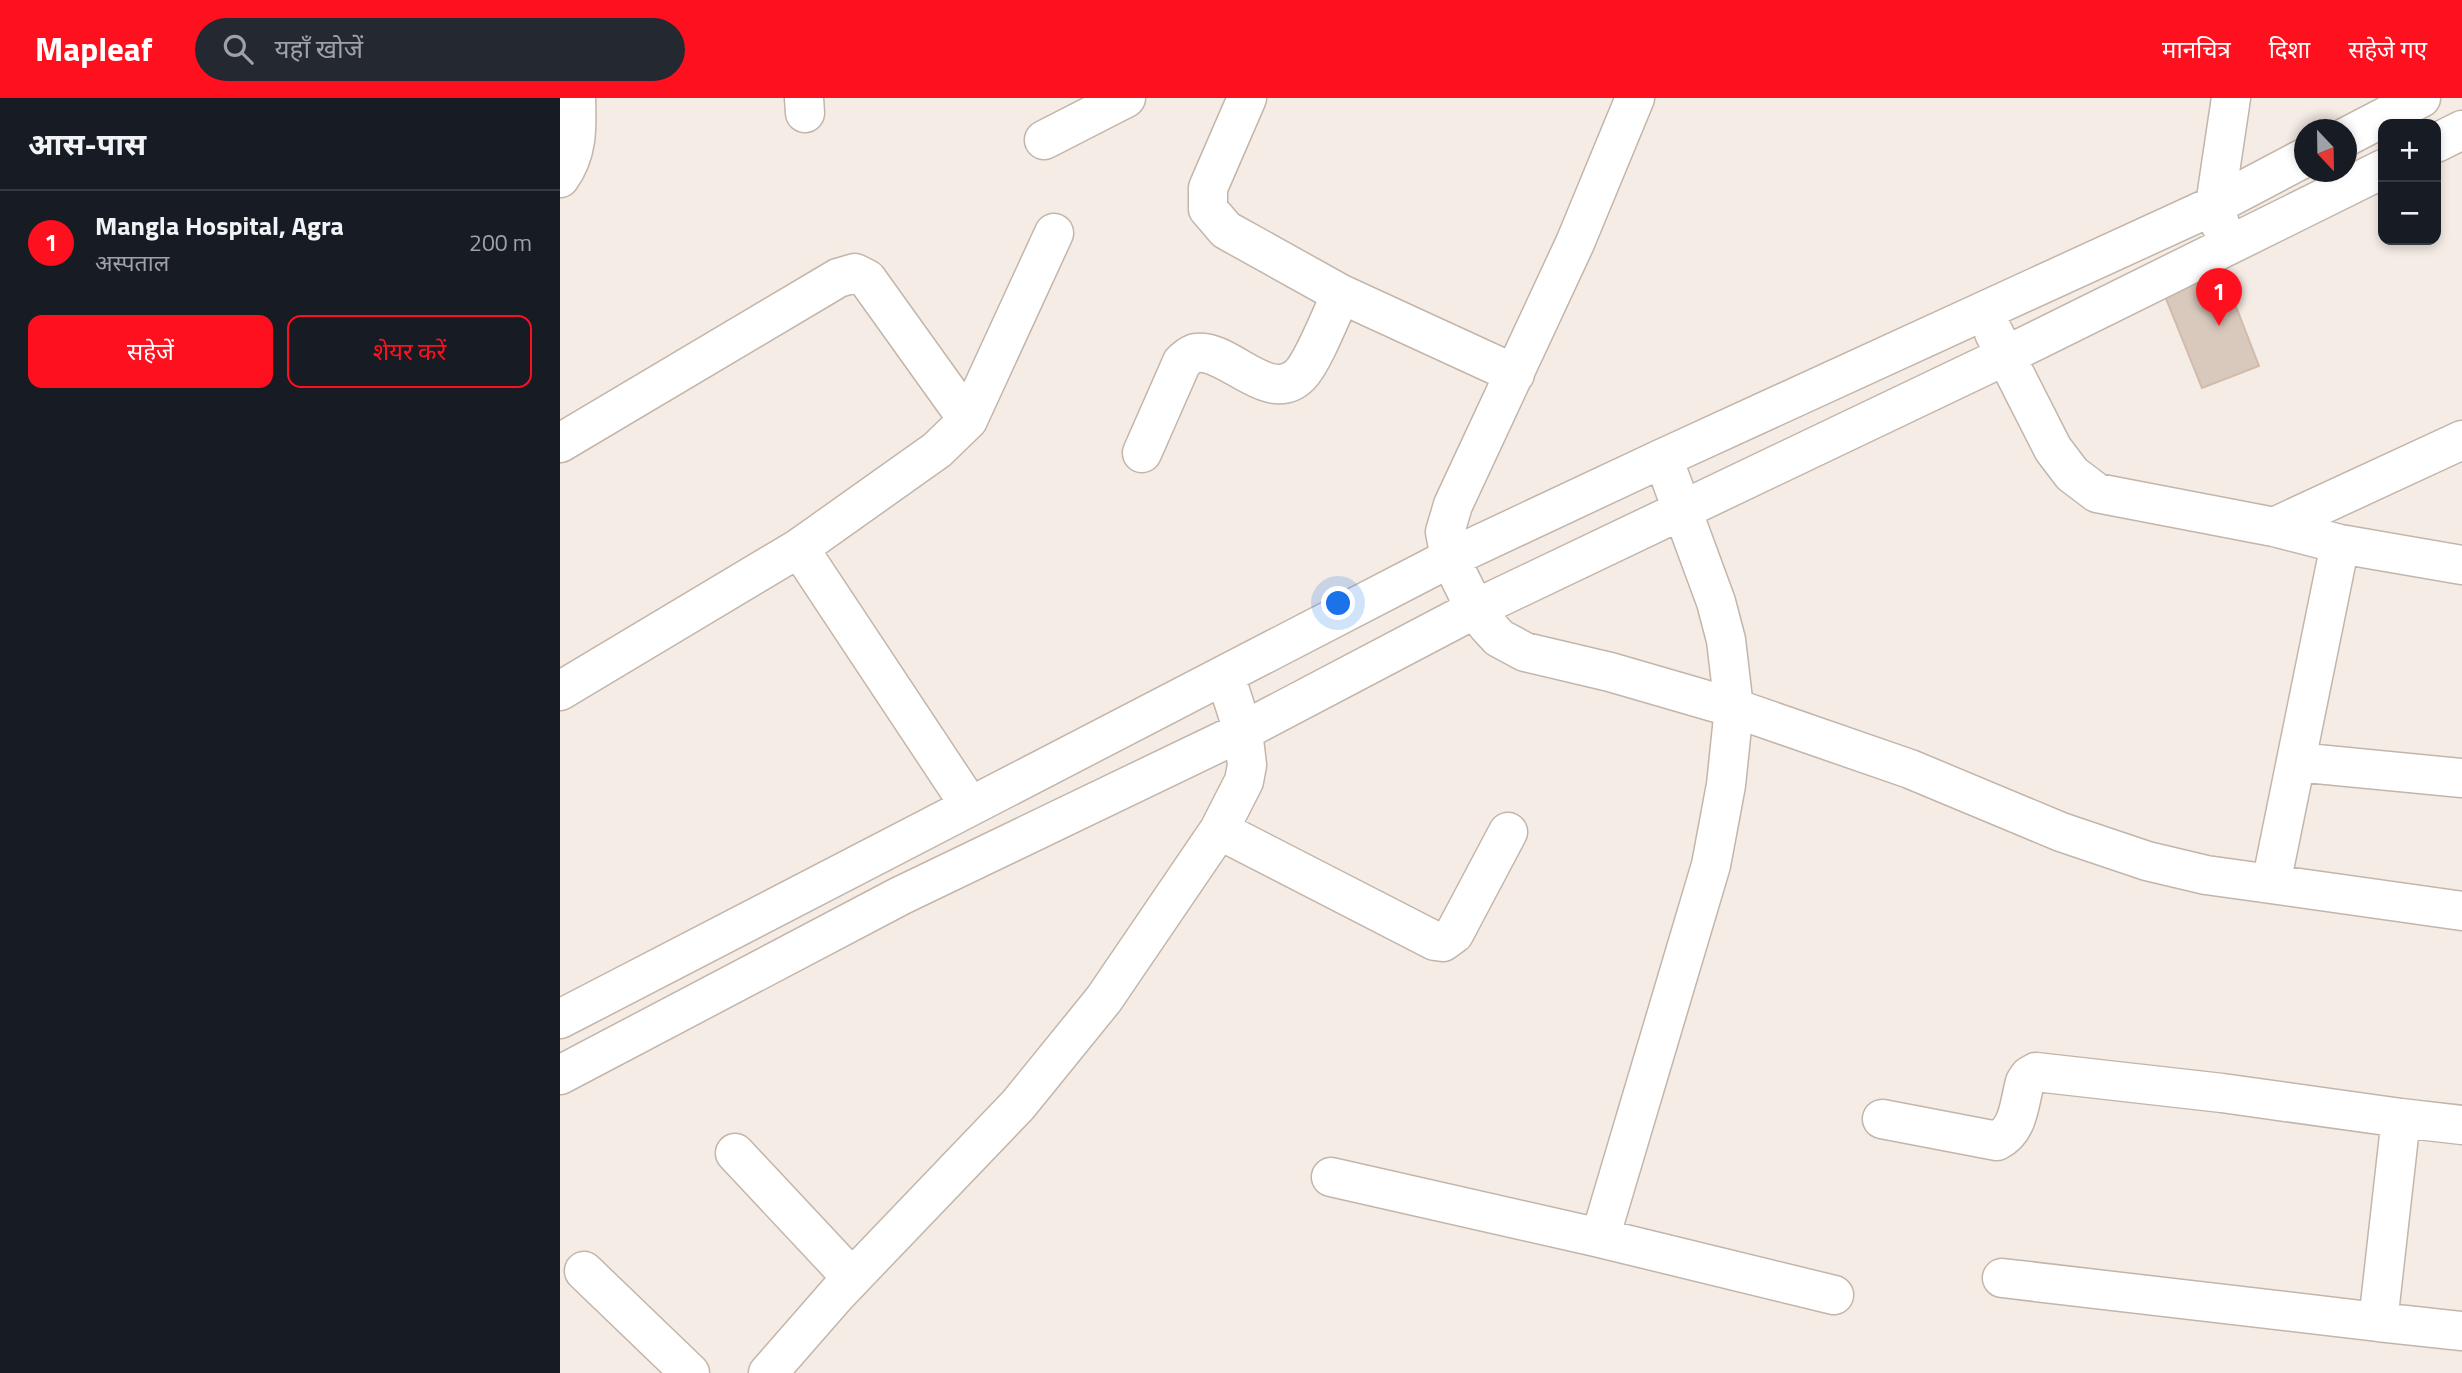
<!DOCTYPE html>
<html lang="hi">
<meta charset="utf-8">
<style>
:root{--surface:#171b24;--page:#242831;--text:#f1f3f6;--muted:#9ea1a6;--line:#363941;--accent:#ff101e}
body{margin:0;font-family:"Titillium Web","Noto Sans Devanagari",sans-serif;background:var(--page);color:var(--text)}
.controls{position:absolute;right:21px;top:21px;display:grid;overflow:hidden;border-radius:14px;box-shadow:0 4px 10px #0003}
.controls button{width:63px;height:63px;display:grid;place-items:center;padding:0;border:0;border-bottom:2px solid var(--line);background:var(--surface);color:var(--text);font:35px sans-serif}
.compass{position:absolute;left:1734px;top:21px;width:63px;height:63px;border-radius:50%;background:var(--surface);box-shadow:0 4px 10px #0003;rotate:158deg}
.you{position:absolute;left:779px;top:506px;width:24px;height:24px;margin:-18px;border:5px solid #fff;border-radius:50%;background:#1a73e8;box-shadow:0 0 0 10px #1a73e833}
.badge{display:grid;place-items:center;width:46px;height:46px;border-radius:50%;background:var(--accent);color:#fff;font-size:23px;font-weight:700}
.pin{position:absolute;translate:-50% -58px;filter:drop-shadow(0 2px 4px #0008)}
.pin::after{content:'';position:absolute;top:37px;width:24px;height:21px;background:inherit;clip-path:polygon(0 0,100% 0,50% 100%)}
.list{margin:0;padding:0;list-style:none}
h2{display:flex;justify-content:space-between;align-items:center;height:91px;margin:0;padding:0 28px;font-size:30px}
h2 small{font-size:23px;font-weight:400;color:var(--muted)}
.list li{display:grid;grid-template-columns:46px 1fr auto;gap:21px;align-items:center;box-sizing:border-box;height:105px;padding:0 28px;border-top:2px solid var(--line)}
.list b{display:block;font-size:26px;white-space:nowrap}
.list p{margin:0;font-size:23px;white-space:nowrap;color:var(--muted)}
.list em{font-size:23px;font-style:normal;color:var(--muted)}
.actions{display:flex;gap:14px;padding:21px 28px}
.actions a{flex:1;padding:16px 0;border:2px solid var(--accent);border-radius:14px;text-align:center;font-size:24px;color:var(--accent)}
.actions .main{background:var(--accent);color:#fff}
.icon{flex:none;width:38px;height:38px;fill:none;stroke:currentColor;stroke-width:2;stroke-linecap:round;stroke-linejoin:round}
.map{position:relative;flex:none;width:1902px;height:1275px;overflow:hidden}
header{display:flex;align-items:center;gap:42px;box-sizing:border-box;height:98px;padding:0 35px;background:var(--accent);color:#fff}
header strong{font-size:33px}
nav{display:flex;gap:38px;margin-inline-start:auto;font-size:24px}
.search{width:490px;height:63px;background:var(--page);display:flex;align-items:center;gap:18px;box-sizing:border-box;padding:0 24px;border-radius:38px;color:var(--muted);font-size:26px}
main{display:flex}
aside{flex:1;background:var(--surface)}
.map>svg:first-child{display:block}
.building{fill:#d9c8bc;stroke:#d1bbac;stroke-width:2}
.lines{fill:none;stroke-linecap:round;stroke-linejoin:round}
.minor-casing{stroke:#c3b5aa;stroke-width:41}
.minor{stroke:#fff;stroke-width:38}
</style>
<header>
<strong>Mapleaf</strong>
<div class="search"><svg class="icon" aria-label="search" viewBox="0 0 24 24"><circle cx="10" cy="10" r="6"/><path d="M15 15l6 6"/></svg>यहाँ खोजें</div>
<nav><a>मानचित्र</a><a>दिशा</a><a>सहेजे गए</a></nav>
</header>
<main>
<aside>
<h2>आस-पास<small></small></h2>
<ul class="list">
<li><span class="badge">1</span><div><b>Mangla Hospital, Agra</b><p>अस्पताल</p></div><em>200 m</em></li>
</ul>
<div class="actions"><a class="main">सहेजें</a><a>शेयर करें</a></div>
</aside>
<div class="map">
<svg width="1902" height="1275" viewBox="0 0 1902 1275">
<rect width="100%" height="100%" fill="#f4ece5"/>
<path class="building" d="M1663,175L1699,268L1642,290L1605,198Z"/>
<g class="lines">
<defs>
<path id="minor" d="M244,0L245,15
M687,0L648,90V111L666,132L781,196L955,276
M1075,0L1015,145L893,407L885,434L890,460L915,511L927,527L939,540L965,554L1050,574L1174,610L1350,671L1501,734L1587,763L1646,777L1711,786L1780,446
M1786,39L1861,0
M484,42L566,0
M1876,45L1902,32
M0,80C18,55 17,30 16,0
M1660,126L1655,107L1671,0
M1434,235L1493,351L1512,376L1537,395L1714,429L1780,446L1902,467
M0,345L278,180L295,175L307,181L408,322
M582,355L622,264C627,260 630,256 636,255C668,250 709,308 740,277C753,264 772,215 781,196
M1103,360L1156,504L1166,542L1174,610L1166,687L1151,767L1040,1140L1274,1197
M1714,429L1902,342
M239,450L410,708
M0,593L239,450L377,352L408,322L494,135
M1736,664L1902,680
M659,732L875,843L883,844L894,836L948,734
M1711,786L1902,813
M0,921L890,460L1103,360L1655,107L1744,60
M0,977L340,798L683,633L915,511L1445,258L1823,71
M1841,1020L1902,1027
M1322,1021L1437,1043C1459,1032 1459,1006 1465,984L1469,978L1476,974L1662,995L1841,1020L1818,1224L1902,1233
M175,1055L292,1180
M771,1079L1040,1140
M24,1173L130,1275
M1442,1180L1818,1224
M208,1275L277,1196L458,1007L544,901L659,732L684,683L687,667L683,633L665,577"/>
</defs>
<use href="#minor" class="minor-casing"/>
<use href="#minor" class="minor"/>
</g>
</svg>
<div class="controls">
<button>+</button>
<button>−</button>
</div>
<svg class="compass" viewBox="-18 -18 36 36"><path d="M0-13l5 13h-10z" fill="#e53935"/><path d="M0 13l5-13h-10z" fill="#9ea1a6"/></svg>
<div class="you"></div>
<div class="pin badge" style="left:1659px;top:228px">1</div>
</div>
</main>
